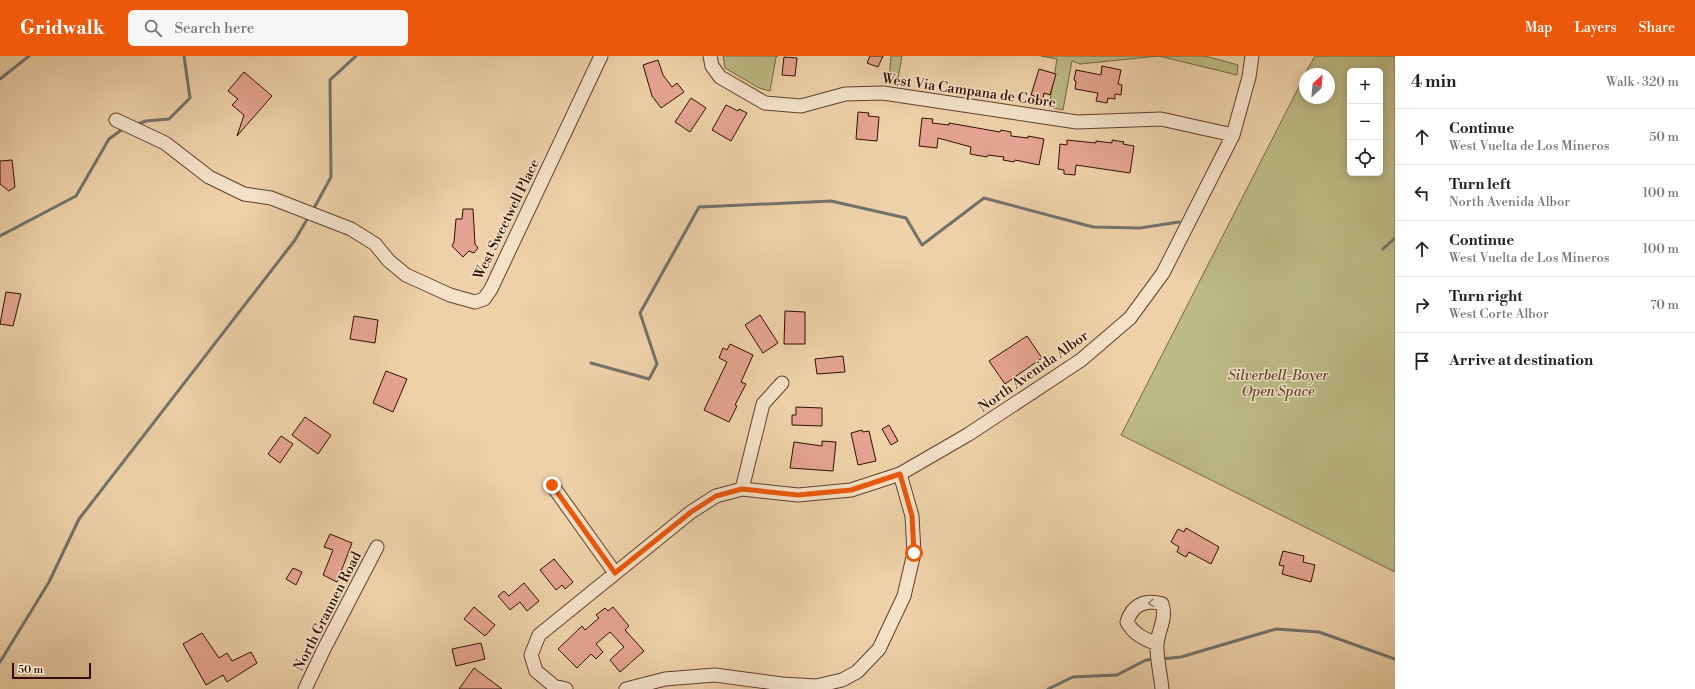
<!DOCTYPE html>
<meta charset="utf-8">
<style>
:root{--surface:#fff;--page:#f6f6f6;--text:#222;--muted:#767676;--line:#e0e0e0;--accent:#ea580c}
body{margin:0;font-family:"Libre Bodoni",serif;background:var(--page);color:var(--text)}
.controls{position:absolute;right:12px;top:12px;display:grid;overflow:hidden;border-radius:6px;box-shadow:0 2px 10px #0003}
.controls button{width:36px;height:36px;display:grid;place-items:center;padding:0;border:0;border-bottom:1px solid var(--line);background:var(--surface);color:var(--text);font:20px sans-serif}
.compass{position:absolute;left:1299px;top:12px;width:36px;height:36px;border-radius:50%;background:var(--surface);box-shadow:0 2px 10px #0003;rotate:26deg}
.scale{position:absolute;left:12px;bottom:10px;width:79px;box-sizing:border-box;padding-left:4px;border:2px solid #2f0e01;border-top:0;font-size:11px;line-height:14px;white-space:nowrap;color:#2f0e01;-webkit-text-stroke:3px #f4e1c7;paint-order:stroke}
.stop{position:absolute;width:12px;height:12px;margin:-9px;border:3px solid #ea580c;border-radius:50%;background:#fff}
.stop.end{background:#ea580c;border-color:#fff;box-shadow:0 1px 4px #0008}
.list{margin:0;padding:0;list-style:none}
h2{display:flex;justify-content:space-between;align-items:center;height:52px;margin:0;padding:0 16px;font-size:17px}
h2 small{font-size:13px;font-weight:400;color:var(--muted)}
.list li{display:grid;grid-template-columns:26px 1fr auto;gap:12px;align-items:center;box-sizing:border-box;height:56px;padding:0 16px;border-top:1px solid var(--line)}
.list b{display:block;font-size:15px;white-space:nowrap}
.list p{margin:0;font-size:13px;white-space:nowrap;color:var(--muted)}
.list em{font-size:13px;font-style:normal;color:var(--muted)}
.icon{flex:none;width:22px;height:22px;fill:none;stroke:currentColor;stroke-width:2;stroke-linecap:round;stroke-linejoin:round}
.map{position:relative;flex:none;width:1395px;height:633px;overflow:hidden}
header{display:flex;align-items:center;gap:24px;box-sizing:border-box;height:56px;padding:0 20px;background:var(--accent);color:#fff}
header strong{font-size:19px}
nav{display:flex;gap:22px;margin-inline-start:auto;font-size:14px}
.search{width:280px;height:36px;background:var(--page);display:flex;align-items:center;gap:10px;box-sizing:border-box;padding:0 14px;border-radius:6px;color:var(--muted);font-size:15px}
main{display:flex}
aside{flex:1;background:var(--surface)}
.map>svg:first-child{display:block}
.green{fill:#bcba85;stroke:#766443;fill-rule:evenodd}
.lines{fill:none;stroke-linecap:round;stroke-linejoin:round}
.stream{stroke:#72726c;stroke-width:3}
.building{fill:#e5a491;stroke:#2f0e01}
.minor-casing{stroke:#5f3f2b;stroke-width:15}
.minor{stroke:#f4e1c7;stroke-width:13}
.oneway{stroke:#9b826e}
.route{stroke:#ea580c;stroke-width:5}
.labels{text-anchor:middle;stroke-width:3;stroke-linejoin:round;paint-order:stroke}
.street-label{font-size:14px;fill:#2f0e01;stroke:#f4e1c7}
.park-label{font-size:14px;font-style:italic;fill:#604a2f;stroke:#f4e1c7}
</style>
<header>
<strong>Gridwalk</strong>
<div class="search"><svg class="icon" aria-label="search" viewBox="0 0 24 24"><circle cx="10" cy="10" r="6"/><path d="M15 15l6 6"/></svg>Search here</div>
<nav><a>Map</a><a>Layers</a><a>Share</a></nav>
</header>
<main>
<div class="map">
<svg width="1395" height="633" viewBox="0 0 1395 633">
<rect width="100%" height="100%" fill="#eed1a9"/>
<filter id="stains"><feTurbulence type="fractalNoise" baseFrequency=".005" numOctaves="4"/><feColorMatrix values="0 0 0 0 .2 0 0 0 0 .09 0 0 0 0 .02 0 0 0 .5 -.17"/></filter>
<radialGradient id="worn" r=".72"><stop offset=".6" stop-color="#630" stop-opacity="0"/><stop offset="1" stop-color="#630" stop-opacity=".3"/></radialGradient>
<path class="green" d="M723,0H778L776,1L770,35L759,32L725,12Z
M891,0H902L897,28L889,25Z
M1041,0H1205L1238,9L1237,19L1159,0L1080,8L1072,5L1063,54L1049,51L1057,3Z
M1315,0H1395V516L1121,379L1305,19V42H1329V18H1305ZM1350,15H1380V117H1350Z"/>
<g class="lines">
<path class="stream" d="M0,23L29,0
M135,69L146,65L169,63L190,42L184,0
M313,154L331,121L330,24L356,0
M0,180L76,140L109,83L124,72
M1383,193L1395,182
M591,307L649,323L657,308L640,257L699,151L831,145L906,162L922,189L984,142L1093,171L1140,172L1179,166
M1161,603L1181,601L1276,573L1319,576L1395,603
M0,606L49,526L79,463L295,184L309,160
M1048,633L1073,621L1117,619L1146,604L1154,603"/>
</g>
<path class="building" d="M870,0H883L878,11L867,7Z
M784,1L797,2L795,20L782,19Z
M658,4L663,19L672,31L677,27L684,36L661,52L652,40L643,9Z
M1102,10L1121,14L1118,28L1122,29L1121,39L1115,38V43L1108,42L1107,47L1096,45L1098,37L1075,33L1076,25L1074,24L1076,14L1101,19Z
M1039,13L1056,18L1050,39L1044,37L1043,43L1031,39Z
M244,16L272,40L237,80L244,59L232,49L238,43L228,35Z
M691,42L706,52L690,76L675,66Z
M726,49L738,55L739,53L747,57L731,85L712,74Z
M858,56L869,57L868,60L879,61L877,85L856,83Z
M922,62L933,63L932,67L949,69V67L1000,76L1001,74L1011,76V80L1028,82V80L1044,83L1039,109L1015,104L1014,106L1003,104L1004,101L988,99L987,101L970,98L971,91L938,82L937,92L919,90Z
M1067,84L1096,87V85L1112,87V84L1124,86L1123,88L1134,90L1130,117L1076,109L1075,119L1064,118V114L1058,113L1060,88L1067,89Z
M12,104L15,131L9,135L0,128V105Z
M463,153H473L475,188L478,192L474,197L469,195L463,201L452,190L454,186L456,163H462Z
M6,236L21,238L13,270L0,268Z
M785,255L805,256V288H784Z
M760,259L778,287L763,297L745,269Z
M354,260L378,264L375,287L350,283Z
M1027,280L1042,302L1005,328L989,305Z
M730,288L753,299L741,326L746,328L735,349L737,350L729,366L704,354L727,306L719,302L723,292L727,294Z
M843,300L845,316L817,318L815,303Z
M386,315L407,323L393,356L373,347Z
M796,351L822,352V370L792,369V359H796Z
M305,361L331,379L318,398L292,379Z
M889,369L898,385L891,389L882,373Z
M862,374L863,376L869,375L876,405L858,409L851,377Z
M281,380L293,388L280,407L268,398Z
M822,385L836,386L833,415L790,412L794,386L822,390Z
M1186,472L1219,491L1211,508L1189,496L1186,501L1177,496L1179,491L1171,486L1178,473L1184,476Z
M330,478L352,487L337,526L323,519L333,494L324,491Z
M1283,495L1304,500L1303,506L1315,509L1311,526L1282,518L1284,510L1279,509Z
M554,503L573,526L565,533L562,529L556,534L540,514Z
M293,512L302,516L296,529L286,523Z
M524,527L539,545L527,555L520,546L510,554L498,540L504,535L509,540Z
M474,551L495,569L485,580L464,563Z
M613,551L629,570L625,574L644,595L620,616L610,604L624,591L610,576L596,588L603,596L596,603L591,598L577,612L558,593L582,570L585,574L599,562L596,559L605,552L608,555Z
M202,577L219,602L227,597L232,605L251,596L257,607L227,626L223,619L206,629L183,588Z
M481,587L485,603L456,610L452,593Z
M474,612L502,633H459Z"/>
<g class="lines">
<defs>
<path id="minor" d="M710,0L712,10L720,21L765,47L801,50L845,38L883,37L1077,66L1161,63L1233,79
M116,64L165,87L209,121L244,138L271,142L351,173L375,188L389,205L406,219L450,239L475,246L484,243L491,233L601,0
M552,429L615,517
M742,433L763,348L782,327
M1157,588C1145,583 1134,579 1127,566C1132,549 1145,543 1162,548C1167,563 1158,574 1157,588C1156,599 1161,621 1162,633
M305,633L324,593L377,491
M566,633L554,630L536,615L531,599L539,579L691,456L716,440L742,433L798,439L851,434L900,418L969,378L1081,304L1130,262L1163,217L1233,79L1249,21L1252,0
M626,633L665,623L715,619L782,628L816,630L842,624L857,616L879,593L904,540L914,497L912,460L900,418"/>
</defs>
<use href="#minor" class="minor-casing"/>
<use href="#minor" class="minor"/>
</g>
<defs><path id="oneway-chevron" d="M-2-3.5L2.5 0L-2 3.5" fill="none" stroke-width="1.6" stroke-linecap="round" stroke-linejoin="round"/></defs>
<use class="oneway" href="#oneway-chevron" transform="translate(1151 547) rotate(177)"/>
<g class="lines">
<path class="route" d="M552,429L615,517L691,456L716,440L742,433L798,439L851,434L900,418L912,460L914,497"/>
</g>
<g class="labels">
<g class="street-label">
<text transform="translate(969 34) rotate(8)" y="5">West Via Campana de Cobre</text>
<text transform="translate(506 163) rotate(-64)" y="5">West Sweetwell Place</text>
<text transform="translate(1033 315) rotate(-35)" y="5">North Avenida Albor</text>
<text transform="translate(327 555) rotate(-63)" y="5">North Grannen Road</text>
</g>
<g class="park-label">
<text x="1278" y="324">Silverbell-Boyer<tspan x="1278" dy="16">Open Space</tspan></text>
</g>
</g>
<rect width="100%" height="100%" filter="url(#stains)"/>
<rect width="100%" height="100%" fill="url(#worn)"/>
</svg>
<div class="controls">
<button>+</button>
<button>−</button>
<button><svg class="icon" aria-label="locate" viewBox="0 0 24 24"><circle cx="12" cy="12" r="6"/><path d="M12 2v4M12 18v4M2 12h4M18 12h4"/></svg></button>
</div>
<svg class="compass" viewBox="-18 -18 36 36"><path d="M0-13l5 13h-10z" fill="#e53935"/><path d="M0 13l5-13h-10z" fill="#767676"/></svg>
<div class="scale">50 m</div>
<div class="stop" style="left:914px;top:497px"></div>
<div class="stop end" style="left:552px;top:429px"></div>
</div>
<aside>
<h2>4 min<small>Walk · 320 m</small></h2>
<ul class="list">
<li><svg class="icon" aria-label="ahead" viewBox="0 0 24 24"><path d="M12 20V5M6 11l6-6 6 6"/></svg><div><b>Continue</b><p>West Vuelta de Los Mineros</p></div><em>50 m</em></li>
<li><svg class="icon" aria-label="left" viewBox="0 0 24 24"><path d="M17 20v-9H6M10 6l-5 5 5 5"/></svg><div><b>Turn left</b><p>North Avenida Albor</p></div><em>100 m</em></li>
<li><svg class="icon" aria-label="ahead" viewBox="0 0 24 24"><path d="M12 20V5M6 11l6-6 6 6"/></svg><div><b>Continue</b><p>West Vuelta de Los Mineros</p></div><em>100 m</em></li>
<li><svg class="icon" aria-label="right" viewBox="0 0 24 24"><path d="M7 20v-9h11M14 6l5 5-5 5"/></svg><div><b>Turn right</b><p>West Corte Albor</p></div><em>70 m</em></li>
<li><svg class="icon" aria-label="arrive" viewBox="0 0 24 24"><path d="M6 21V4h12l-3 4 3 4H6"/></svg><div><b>Arrive at destination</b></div></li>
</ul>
</aside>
</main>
